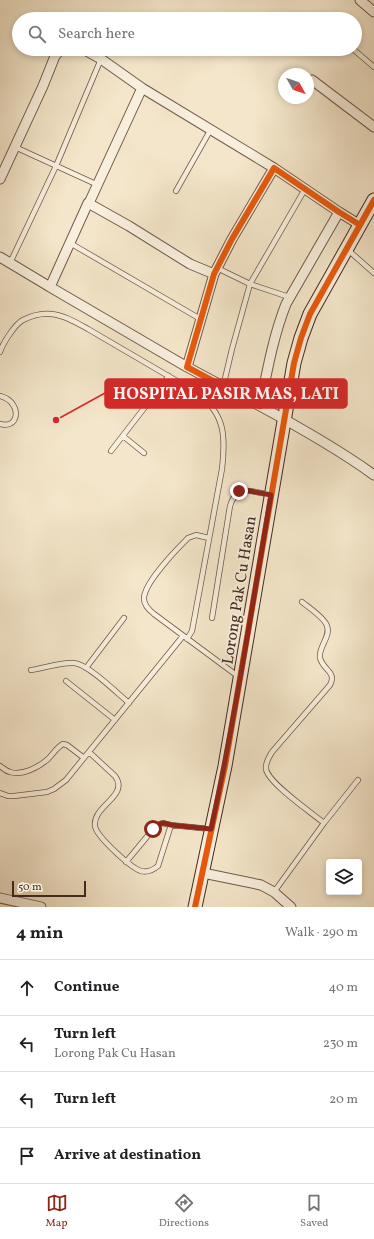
<!DOCTYPE html>
<meta charset="utf-8">
<style>
:root{--surface:#fff;--page:#f2f2f2;--text:#202124;--muted:#757577;--line:#e0e0e0;--accent:#8f2418}
body{margin:0;font-family:Vollkorn,serif;background:var(--page);color:var(--text)}
.controls{position:absolute;right:12px;bottom:12px;display:grid;overflow:hidden;border-radius:4px;box-shadow:0 2px 6px #0003}
.controls button{width:36px;height:36px;display:grid;place-items:center;padding:0;border:0;border-bottom:1px solid var(--line);background:var(--surface);color:var(--text);font:20px sans-serif}
.compass{position:absolute;left:278px;top:68px;width:36px;height:36px;border-radius:50%;background:var(--surface);box-shadow:0 2px 6px #0003;rotate:130deg}
.scale{position:absolute;left:12px;bottom:10px;width:74px;box-sizing:border-box;padding-left:4px;border:2px solid #432b1f;border-top:0;font-size:11px;line-height:14px;white-space:nowrap;color:#432b1f;-webkit-text-stroke:3px #f8efdd;paint-order:stroke}
.stop{position:absolute;width:12px;height:12px;margin:-9px;border:3px solid #8f2418;border-radius:50%;background:#fff}
.stop.end{background:#8f2418;border-color:#fff;box-shadow:0 1px 4px #0008}
.list{margin:0;padding:0;list-style:none}
h2{display:flex;justify-content:space-between;align-items:center;height:52px;margin:0;padding:0 16px;font-size:17px}
h2 small{font-size:13px;font-weight:400;color:var(--muted)}
.list li{display:grid;grid-template-columns:26px 1fr auto;gap:12px;align-items:center;box-sizing:border-box;height:56px;padding:0 16px;border-top:1px solid var(--line)}
.list b{display:block;font-size:15px;white-space:nowrap}
.list p{margin:0;font-size:13px;white-space:nowrap;color:var(--muted)}
.list em{font-size:13px;font-style:normal;color:var(--muted)}
.icon{flex:none;width:22px;height:22px;fill:none;stroke:currentColor;stroke-width:2;stroke-linecap:round;stroke-linejoin:round}
.map{position:relative;flex:none;width:374px;height:907px;overflow:hidden}
.search{position:absolute;background:var(--surface);box-shadow:0 2px 6px #0003;left:12px;right:12px;top:12px;height:44px;display:flex;align-items:center;gap:10px;box-sizing:border-box;padding:0 14px;border-radius:22px;color:var(--muted);font-size:15px}
.sheet{height:276px;background:var(--surface)}
nav{display:flex;justify-content:space-around;align-items:center;box-sizing:border-box;height:56px;border-top:1px solid var(--line);background:var(--surface);font-size:11px;color:var(--muted)}
nav a{display:grid;justify-items:center;gap:2px}
nav .on{color:var(--accent)}
.map>svg:first-child{display:block}
.lines{fill:none;stroke-linecap:round;stroke-linejoin:round}
.lane-casing{stroke:#6f5a4a;stroke-width:6}
.street-casing{stroke:#6f5a4a;stroke-width:11}
.secondary-casing{stroke:#432b1f;stroke-width:15}
.lane{stroke:#f8efdd;stroke-width:4.5}
.street{stroke:#f8efdd;stroke-width:9}
.secondary{stroke:#f8efdd;stroke-width:13}
.cycleway-casing{stroke:#f8efdd;stroke-width:8}
.cycleway{stroke:#e8590c;stroke-width:6}
.route{stroke:#8f2418;stroke-width:5}
.labels{text-anchor:middle;stroke-width:4;stroke-linejoin:round;paint-order:stroke}
.street-label{font-size:16px;fill:#432b1f;stroke:#f8efdd}
.leader{fill:none;stroke:#d62828;stroke-width:1.5}
.callout-dot{fill:#d62828;stroke:#f8efdd;stroke-width:1.5}
.callout{fill:#d62828;stroke:#d62828;stroke-width:1.5}
.callout-label{font-size:17px;text-anchor:middle;font-weight:bold;fill:#fff}
</style>
<div class="map">
<svg width="374" height="907" viewBox="0 0 374 907">
<rect width="100%" height="100%" fill="#f4e6ca"/>
<filter id="stains"><feTurbulence type="fractalNoise" baseFrequency=".005" numOctaves="4"/><feColorMatrix values="0 0 0 0 .2 0 0 0 0 .09 0 0 0 0 .02 0 0 0 .5 -.17"/></filter>
<radialGradient id="worn" r=".72"><stop offset=".6" stop-color="#630" stop-opacity="0"/><stop offset="1" stop-color="#630" stop-opacity=".3"/></radialGradient>
<g class="lines">
<defs>
<path id="lane" d="M353,49L374,67
M15,147L98,185
M176,191L211,129
M70,243L202,320
M348,250L374,273
M10,263L56,166L101,59
M217,268L250,284L289,297
M0,352C3,343 15,324 23,320C31,316 42,313 51,314C64,315 77,323 88,329L194,391C225,412 226,435 222,469L192,631L187,639
M223,387L232,349L250,284L305,189
M0,396C4,397 8,399 11,402C20,413 16,428 0,424
M123,436L144,453
M111,451L169,376
M209,538L196,535L188,538C177,549 143,584 144,599C144,605 149,610 154,614L239,677
M302,602C308,607 325,618 327,626C331,637 318,647 320,658C323,670 337,672 330,685L272,752C269,757 265,763 266,769C268,783 312,813 324,823
M212,618L230,506C237,483 252,492 271,495
M86,668L124,618
M31,670C45,668 60,662 74,663C88,664 117,693 129,703
M66,681L115,720
M89,752L115,776C130,796 92,806 95,826C96,836 131,868 141,871C148,873 153,870 158,866L171,825L210,829
M0,766C3,768 6,771 10,772C22,776 39,767 48,759C53,754 57,747 63,744L67,745L84,758
M0,793L8,796H14L47,792L54,789L66,780L183,636
M126,862L155,827L162,823L171,825
M274,892L324,823L358,780"/>
<path id="street" d="M360,0L374,12
M83,49L101,59L142,88L89,203
M312,80L374,127
M142,88L274,168
M0,179L43,86L55,56L61,49
M339,212L286,304C273,337 267,372 260,406C299,427 338,449 374,475
M0,257L50,287
M187,367L50,287L88,203L129,226L190,264L214,274
M260,406L187,367L214,274L232,239L274,168L339,212L360,225
M203,873L261,885L274,892L291,907
M0,898L41,907"/>
<path id="secondary" d="M195,907L225,766L294,363L301,338L310,314L374,200"/>
</defs>
<use href="#lane" class="lane-casing"/>
<use href="#street" class="street-casing"/>
<use href="#secondary" class="secondary-casing"/>
<use href="#lane" class="lane"/>
<use href="#street" class="street"/>
<use href="#secondary" class="secondary"/>
<defs>
<path id="cycleway" d="M260,406L187,367L214,274L232,239L274,168L339,212L360,225
M195,907L225,766L294,363L301,338L310,314L374,200"/>
</defs>
<use href="#cycleway" class="cycleway-casing"/>
<use href="#cycleway" class="cycleway"/>
</g>
<g class="lines">
<path class="route" d="M153,829L159,824L164,823L171,825L211,829C235,718 252,607 271,495L245,490L239,491"/>
</g>
<g class="labels">
<g class="street-label">
<text transform="translate(238 590) rotate(-81)" y="6">Lorong Pak Cu Hasan</text>
</g>
</g>
<path class="leader" d="M56 420L105 393"/>
<circle class="callout-dot" cx="56" cy="420" r="4"/>
<rect class="callout" x="105" y="379" width="242" height="29" rx="4"/>
<g class="callout-label">
<text x="226" y="399">HOSPITAL PASIR MAS, LATI</text>
</g>
<rect width="100%" height="100%" filter="url(#stains)"/>
<rect width="100%" height="100%" fill="url(#worn)"/>
</svg>
<div class="controls">
<button><svg class="icon" aria-label="layers" viewBox="0 0 24 24"><path d="M12 4l9 5-9 5-9-5zM3 14l9 5 9-5"/></svg></button>
</div>
<svg class="compass" viewBox="-18 -18 36 36"><path d="M0-13l5 13h-10z" fill="#e53935"/><path d="M0 13l5-13h-10z" fill="#757577"/></svg>
<div class="scale">50 m</div>
<div class="stop" style="left:153px;top:829px"></div>
<div class="stop end" style="left:239px;top:491px"></div>
<div class="search"><svg class="icon" aria-label="search" viewBox="0 0 24 24"><circle cx="10" cy="10" r="6"/><path d="M15 15l6 6"/></svg>Search here</div>
</div>
<section class="sheet">
<h2>4 min<small>Walk · 290 m</small></h2>
<ul class="list">
<li><svg class="icon" aria-label="ahead" viewBox="0 0 24 24"><path d="M12 20V5M6 11l6-6 6 6"/></svg><div><b>Continue</b></div><em>40 m</em></li>
<li><svg class="icon" aria-label="left" viewBox="0 0 24 24"><path d="M17 20v-9H6M10 6l-5 5 5 5"/></svg><div><b>Turn left</b><p>Lorong Pak Cu Hasan</p></div><em>230 m</em></li>
<li><svg class="icon" aria-label="left" viewBox="0 0 24 24"><path d="M17 20v-9H6M10 6l-5 5 5 5"/></svg><div><b>Turn left</b></div><em>20 m</em></li>
<li><svg class="icon" aria-label="arrive" viewBox="0 0 24 24"><path d="M6 21V4h12l-3 4 3 4H6"/></svg><div><b>Arrive at destination</b></div></li>
</ul>
</section>
<nav>
<a class="on"><svg class="icon" aria-label="map" viewBox="0 0 24 24"><path d="M3 6l6-2 6 2 6-2v14l-6 2-6-2-6 2zM9 4v14M15 6v14"/></svg>Map</a>
<a><svg class="icon" aria-label="directions" viewBox="0 0 24 24"><path d="M12 3l9 9-9 9-9-9zM9 14v-3h6M13 9l2 2-2 2"/></svg>Directions</a>
<a><svg class="icon" aria-label="saved" viewBox="0 0 24 24"><path d="M7 4h10v16l-5-4-5 4z"/></svg>Saved</a>
</nav>
